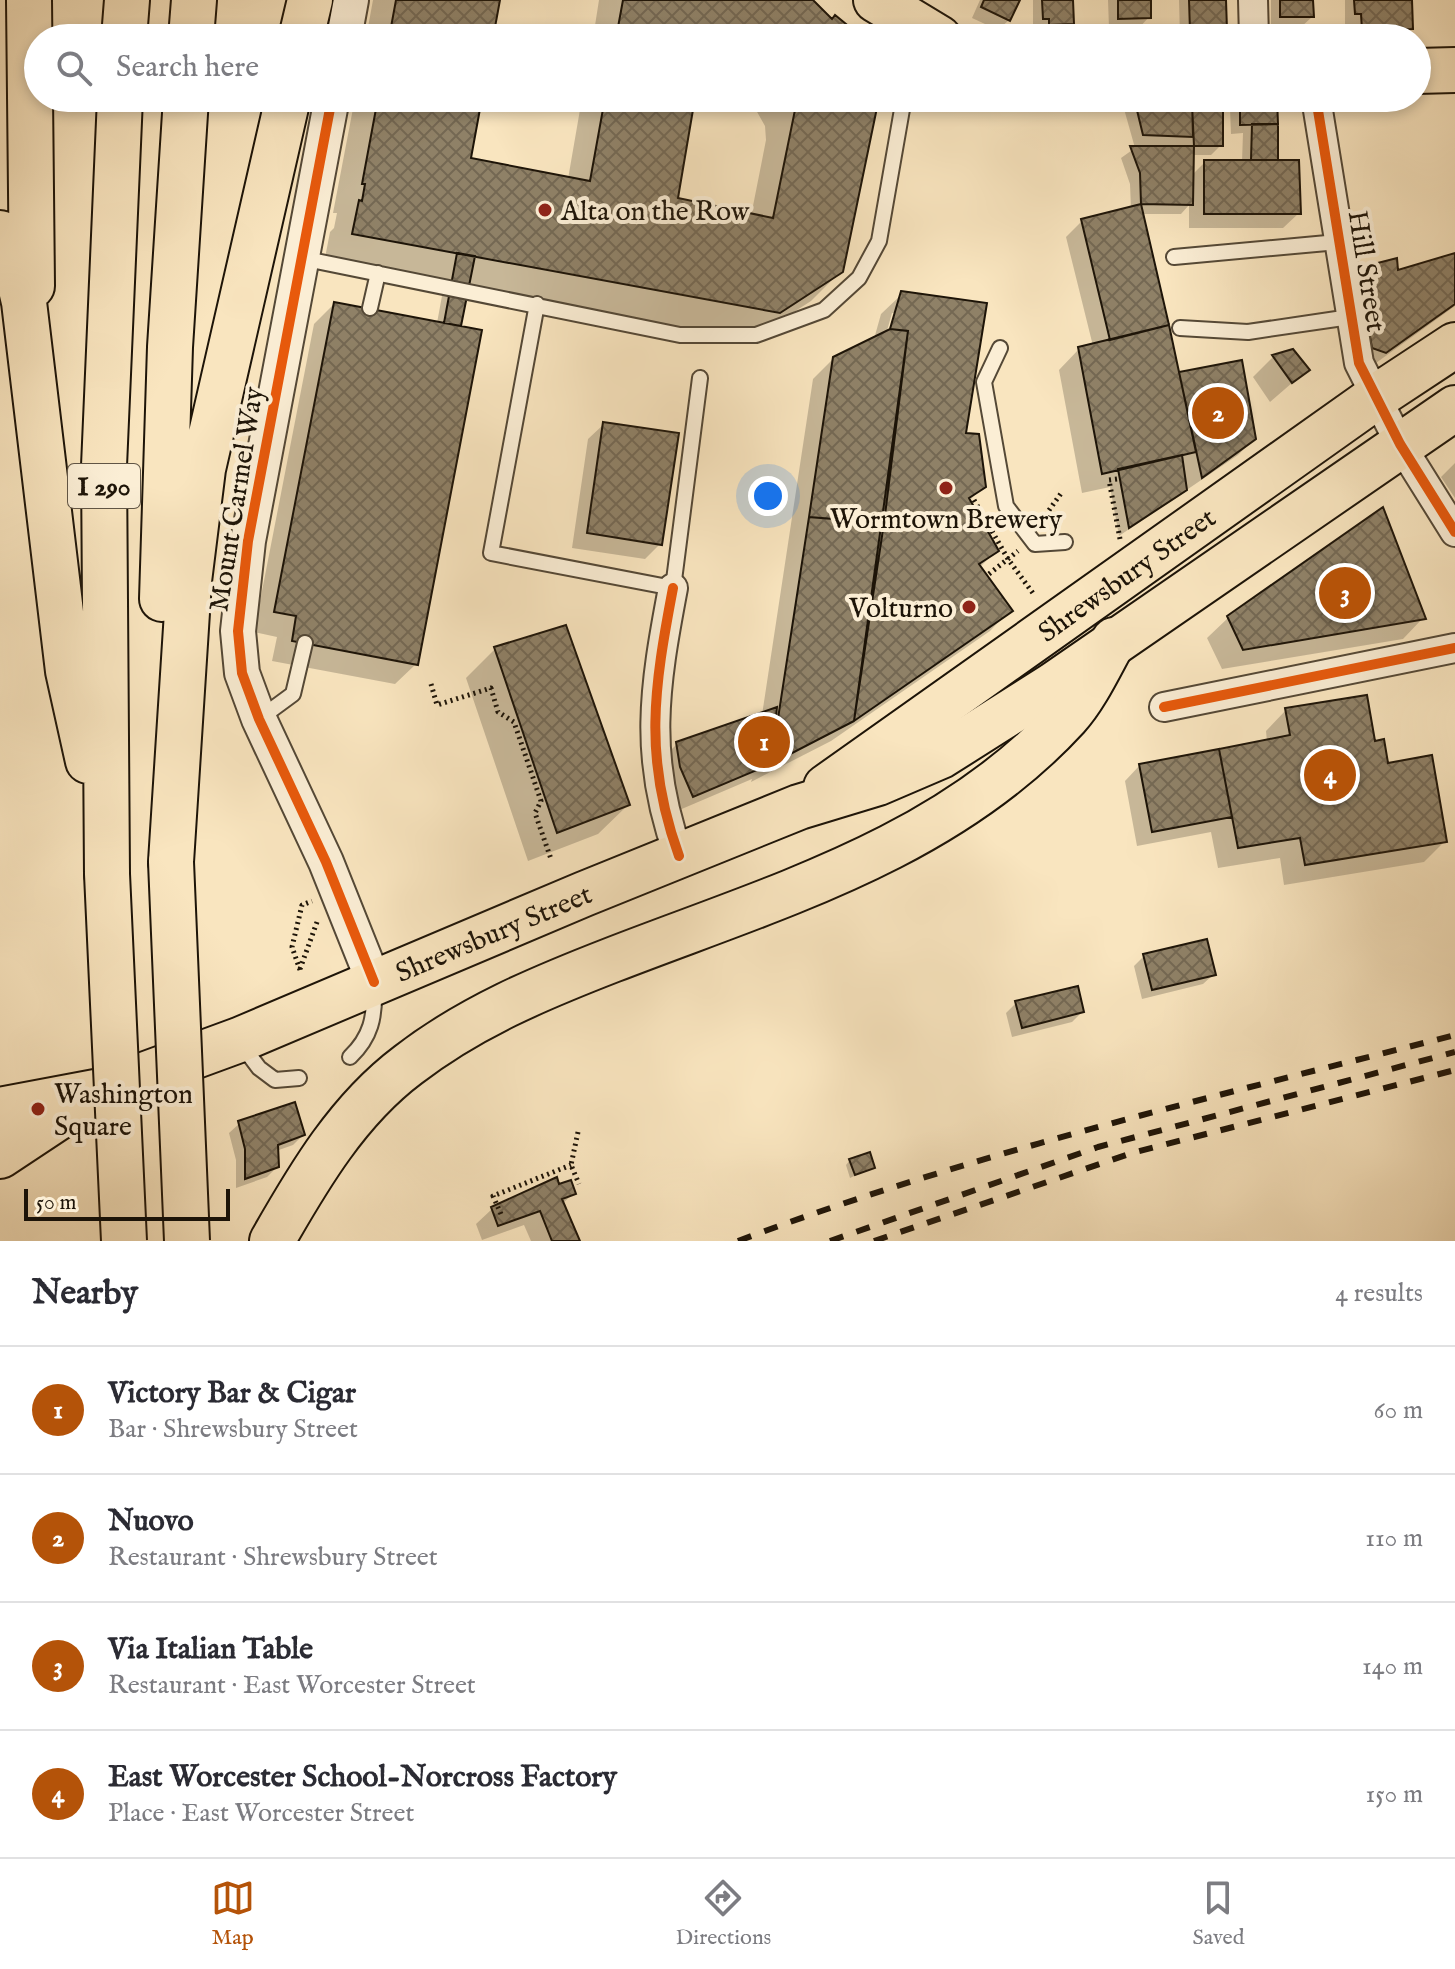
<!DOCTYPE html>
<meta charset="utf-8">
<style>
:root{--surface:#fff;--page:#f2f2f3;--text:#2b2b33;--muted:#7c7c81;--line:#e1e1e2;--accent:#b45309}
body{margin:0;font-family:"IM FELL English",serif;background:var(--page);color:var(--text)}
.scale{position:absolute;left:24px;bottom:20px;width:206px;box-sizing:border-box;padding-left:8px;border:4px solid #1d1408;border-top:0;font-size:22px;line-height:28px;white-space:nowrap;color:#1d1408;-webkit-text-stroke:6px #fbeed5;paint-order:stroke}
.you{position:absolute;left:768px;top:496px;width:28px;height:28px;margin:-20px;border:6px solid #fff;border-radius:50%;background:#1a73e8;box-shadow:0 0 0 12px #1a73e833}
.badge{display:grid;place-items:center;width:52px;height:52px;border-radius:50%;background:var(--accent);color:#fff;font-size:26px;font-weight:700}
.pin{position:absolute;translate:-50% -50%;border:4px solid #fff;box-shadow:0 2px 8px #0006}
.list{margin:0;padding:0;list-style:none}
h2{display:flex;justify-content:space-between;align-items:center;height:104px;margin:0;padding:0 32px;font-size:34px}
h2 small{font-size:26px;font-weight:400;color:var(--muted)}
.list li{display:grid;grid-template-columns:52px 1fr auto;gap:24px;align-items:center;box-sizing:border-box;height:128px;padding:0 32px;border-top:2px solid var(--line)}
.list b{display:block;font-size:30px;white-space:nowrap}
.list p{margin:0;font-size:26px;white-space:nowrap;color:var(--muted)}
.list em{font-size:26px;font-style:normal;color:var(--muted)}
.icon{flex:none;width:44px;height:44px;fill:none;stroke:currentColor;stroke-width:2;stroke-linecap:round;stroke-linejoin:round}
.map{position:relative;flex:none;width:1455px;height:1241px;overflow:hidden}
.search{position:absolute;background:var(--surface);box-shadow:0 4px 12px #0003;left:24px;right:24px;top:24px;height:88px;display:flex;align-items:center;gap:20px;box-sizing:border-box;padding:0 28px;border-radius:44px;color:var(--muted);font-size:30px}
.sheet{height:616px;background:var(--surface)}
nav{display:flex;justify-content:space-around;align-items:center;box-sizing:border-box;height:112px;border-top:2px solid var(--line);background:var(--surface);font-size:22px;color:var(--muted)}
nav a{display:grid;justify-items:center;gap:4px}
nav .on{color:var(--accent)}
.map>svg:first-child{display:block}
.shadow{fill:#0003;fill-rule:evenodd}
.building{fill:url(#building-cross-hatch);stroke:#1d1408;stroke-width:2}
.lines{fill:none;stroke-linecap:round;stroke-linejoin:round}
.service-casing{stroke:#544836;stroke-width:18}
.minor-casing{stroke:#544836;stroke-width:32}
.tertiary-casing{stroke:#544836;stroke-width:38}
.primary-casing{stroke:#1d1408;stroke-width:48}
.motorway-casing{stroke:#1d1408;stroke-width:48}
.path{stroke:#1d1408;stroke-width:5;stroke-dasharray:2 4;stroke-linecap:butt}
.service{stroke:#fbeed5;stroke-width:14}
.minor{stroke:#fbeed5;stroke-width:28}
.tertiary{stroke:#fbeed5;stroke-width:34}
.primary{stroke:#f9e5bf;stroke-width:44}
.motorway{stroke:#f9e5bf;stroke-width:44}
.rail{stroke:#1d1408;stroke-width:6;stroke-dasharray:14 14;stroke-linecap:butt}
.motorway-bridge-casing{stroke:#1d1408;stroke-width:48;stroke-linecap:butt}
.motorway-bridge{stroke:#f9e5bf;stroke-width:44}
.cycleway-casing{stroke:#fbeed5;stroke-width:15}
.cycleway{stroke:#e8590c;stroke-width:10}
.poi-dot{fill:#8f2418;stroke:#fbeed5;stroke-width:3}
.labels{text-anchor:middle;stroke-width:8;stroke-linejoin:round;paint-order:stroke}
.shield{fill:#fbeed5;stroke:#605546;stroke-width:2}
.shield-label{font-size:26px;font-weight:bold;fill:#1d1408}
.poi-label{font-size:28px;fill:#1d1408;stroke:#fbeed5;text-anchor:start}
.street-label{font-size:28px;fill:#1d1408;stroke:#fbeed5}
</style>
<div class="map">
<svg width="1455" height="1241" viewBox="0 0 1455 1241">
<defs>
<pattern id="building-cross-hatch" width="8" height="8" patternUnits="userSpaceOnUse" patternTransform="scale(2)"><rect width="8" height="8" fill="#8f8167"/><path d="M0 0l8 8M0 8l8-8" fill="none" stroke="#746853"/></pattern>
</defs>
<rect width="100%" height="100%" fill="#f9e5bf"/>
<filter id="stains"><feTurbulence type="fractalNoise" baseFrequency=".0025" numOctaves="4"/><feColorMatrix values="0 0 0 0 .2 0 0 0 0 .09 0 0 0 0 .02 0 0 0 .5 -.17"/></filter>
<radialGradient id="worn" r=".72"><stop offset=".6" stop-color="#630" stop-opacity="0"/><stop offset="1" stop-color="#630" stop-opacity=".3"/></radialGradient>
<path class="shadow" d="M373,0H498L491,38H366Z
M599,0H811L854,38H593Z
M980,0H1018L1009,20L998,30L972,18Z
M1033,0H1074L1072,23L1062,34H1039V28H1033Z
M1108,0H1149V17L1139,28H1109Z
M1179,0H1224L1225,29L1216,38H1180Z
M1271,0H1311L1312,17L1301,27H1271Z
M1345,0H1410L1411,29L1401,38H1352V24H1345Z
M355,98H480L469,159L568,179L582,98H693L676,200L751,216L766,140L765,126L756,110L743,98H877L841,271L811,301L749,341L466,289L416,664L395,684L272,661L277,637L254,632L314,324L334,304L437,323L444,285L324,263L330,232L334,228L337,213H333Z
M1190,98V106L1221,145L1211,155H1192L1191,176L1205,162H1242L1243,133L1231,134L1230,109L1241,99L1299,213L1283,228H1189V205L1181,214H1141L1178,376L1180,374L1254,439L1238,455L1119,536L1110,487L1082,493L1059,370L1079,349L1093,346L1066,237L1082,221L1131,209L1130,184L1121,158L1135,148L1124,109L1134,99Z
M1455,255V306L1369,368L1343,286L1359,270L1396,272Z
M902,294L984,486L969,501L996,551L979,568L1010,610L990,631L831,741L751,782L752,779L677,811L661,760L677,744L762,715L813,379L834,358L874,339L881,314ZM892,313H897L889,339L885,338Z
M1273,357L1307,370L1270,402L1253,377Z
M604,424L660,544L645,559L572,548L588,439Z
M1455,463V498L1441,477Z
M1228,618H1423L1403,639L1222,669L1207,638Z
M495,649L628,805L598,834L528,861L466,678Z
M1286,710L1373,743L1445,841L1424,862L1284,885L1280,858L1218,868L1211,832L1137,846L1125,781L1140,765L1267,742L1266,731Z
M1144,956L1214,974L1203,984L1142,999L1134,966Z
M1016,1003L1082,1012L1072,1022L1012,1037L1006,1013Z
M240,1123L303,1135L293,1145L276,1151L277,1167L267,1177L236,1188V1160L229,1133Z
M850,1160L873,1167L850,1178L846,1165Z
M558,1187L574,1193L562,1204L577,1241H531L524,1225L482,1240L476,1224L492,1209Z"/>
<path class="building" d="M396,0H500L493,38H389Z
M623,0H813L832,19L835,15L851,28L848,31L857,38H729L723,33H712L706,38H616Z
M984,0H1020L1010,21L981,7Z
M1042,0H1073L1074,24L1049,25V19H1043Z
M1118,0H1151V18L1118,19Z
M1189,0H1226L1227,30L1190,31Z
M1280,0H1313L1314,17H1280Z
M1354,0H1412L1413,29L1362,30L1361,14H1355Z
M378,98H482L471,158L590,181L605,98H695L678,198L773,218L795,110L794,98H879L843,272L780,313L352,234L359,200L362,201L365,184H362Z
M1134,98H1192L1193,137L1143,135Z
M1240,98H1277L1278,124L1240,125Z
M1223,103V146H1194L1192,104Z
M1252,124H1278V160H1251Z
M1130,146H1194L1193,205L1141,204L1140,173Z
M1204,160H1299L1301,214H1204Z
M1141,204L1169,325L1110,340L1081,219Z
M457,253L475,256L461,326L444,323Z
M1455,253V304L1386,353L1372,348L1358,268L1397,258L1398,270Z
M901,291L987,303L966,433L979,434L986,487L969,498L999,551L979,564L1013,611L854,721L908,331L890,329Z
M334,302L482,330L418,665L292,641L296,616L274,612Z
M1169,325L1196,452L1102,474L1078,347Z
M890,329L908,331L884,523L809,517L833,357Z
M1293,349L1310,370L1292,383L1272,355Z
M1242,360L1256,439L1202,478L1179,372Z
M603,422L679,433L662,545L587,533Z
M1182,455L1187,490L1129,528L1118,469Z
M1383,507L1426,619L1243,650L1227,616Z
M809,517L884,523L854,721L771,764Z
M566,625L630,805L557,833L494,647Z
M1367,695L1375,741L1384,739L1388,763L1432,755L1447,842L1305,865L1300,838L1238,848L1219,749L1290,735L1285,708Z
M777,707L771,764L693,797L680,767L676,742Z
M1219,749L1232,817L1152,832L1139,764Z
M1207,939L1216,975L1152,990L1143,954Z
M1078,986L1084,1012L1022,1028L1015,1001Z
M295,1102L305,1135L278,1145L279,1167L245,1179V1149L238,1121Z
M870,1152L875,1168L855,1175L849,1159Z
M557,1177L559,1184L571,1180L576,1194L562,1199L580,1241H552L540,1211L498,1226L491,1207Z"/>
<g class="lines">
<defs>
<path id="service" d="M1174,257L1338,242
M301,258L680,335H756L824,310L859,278L879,241L904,98
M537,304L491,553L673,588L700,378
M370,308L378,273
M1180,328L1248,332L1350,317
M1000,348L984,382L1006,506L1035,544L1065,542
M259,719L293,694L305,643
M241,1044L259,1068L275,1080L299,1078
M350,1057C371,1037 375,1017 374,989"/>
<path id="minor" d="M1253,0L1254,38
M1316,98L1359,363L1400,444L1455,532
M673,588C654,688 643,757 679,856
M1164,707L1455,648"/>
<path id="tertiary" d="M344,38L351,0
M332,98L248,541L238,631L242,673L259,719L326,862L374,982"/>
<g id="primary">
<path d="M876,0L939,38"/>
<path d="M1417,71L1455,70"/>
<path id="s1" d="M826,787L1376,397L1455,345"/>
<path id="s2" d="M0,1110L100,1091L239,1040L584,894L799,807L878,783L941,756L1053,685L1455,408"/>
<path d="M0,1156L77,1105"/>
</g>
<path id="motorway" d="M29,0L32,286
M124,38L127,0
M191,38L194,0
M301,38L310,0
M0,233L17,272L24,302L68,671L88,761
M162,599L170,347L186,98
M171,862L189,581L203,469L288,98
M107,874L104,466L120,98
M272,1241C309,1176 348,1110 408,1065C470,1017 540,988 612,960C774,897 946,849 1067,717C1086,696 1100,665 1114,640"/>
</defs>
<use href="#service" class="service-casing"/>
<use href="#minor" class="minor-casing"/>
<use href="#tertiary" class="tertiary-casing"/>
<use href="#primary" class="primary-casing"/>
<use href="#motorway" class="motorway-casing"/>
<path class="path" d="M1117,479L1109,480L1120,539
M974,500L1008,559L1035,596
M1042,520L1062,492
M989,574L1018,551
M431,684L437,705L491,688L498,712L514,722L541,801L535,813L551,859
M300,969L317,922
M300,970L292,947L302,905L312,901
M578,1132L571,1165L579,1184
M501,1214L493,1196L571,1165"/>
<use href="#service" class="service"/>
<use href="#minor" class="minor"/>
<use href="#tertiary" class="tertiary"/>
<use href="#primary" class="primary"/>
<use href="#motorway" class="motorway"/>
<path class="rail" d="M738,1241C972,1153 1213,1097 1455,1035
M830,1241L1098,1147L1455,1052
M874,1241L1132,1153L1455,1070"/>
<defs>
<path id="motorway-bridge" d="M171,862L187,1241
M107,874L124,1241"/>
</defs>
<use href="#motorway-bridge" class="motorway-bridge-casing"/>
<use href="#motorway-bridge" class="motorway-bridge"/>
<defs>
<path id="cycleway" d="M332,98L248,541L238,631L242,673L259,719L326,862L374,982
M1316,98L1359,363L1400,444L1455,532
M673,588C654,688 643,757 679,856
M1164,707L1455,648"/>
</defs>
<use href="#cycleway" class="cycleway-casing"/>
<use href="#cycleway" class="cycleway"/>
</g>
<g class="poi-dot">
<circle cx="545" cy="210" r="8"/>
<circle cx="946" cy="488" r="8"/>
<circle cx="969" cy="607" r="8"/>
<circle cx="38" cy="1109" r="8"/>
</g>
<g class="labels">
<rect class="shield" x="68" y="464" width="72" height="44" rx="6"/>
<g class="shield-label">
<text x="104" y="495">I 290</text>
</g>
<g class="poi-label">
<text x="561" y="220">Alta on the Row</text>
<text x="946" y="528" text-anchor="middle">Wormtown Brewery</text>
<text x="953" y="617" text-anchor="end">Volturno</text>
<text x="54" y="1103">Washington<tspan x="54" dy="32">Square</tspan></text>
</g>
<g class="street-label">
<text transform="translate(1368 271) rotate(81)" y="10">Hill Street</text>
<text transform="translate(235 499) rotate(-81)" y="10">Mount Carmel Way</text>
<text dy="10" stroke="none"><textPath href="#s1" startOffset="368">Shrewsbury Street</textPath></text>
<text dy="10" stroke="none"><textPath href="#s2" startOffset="526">Shrewsbury Street</textPath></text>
</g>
</g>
<rect width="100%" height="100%" filter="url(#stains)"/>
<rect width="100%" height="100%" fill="url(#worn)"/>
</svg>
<div class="scale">50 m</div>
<div class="you"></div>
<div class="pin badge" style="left:764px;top:742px">1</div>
<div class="pin badge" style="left:1218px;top:413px">2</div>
<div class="pin badge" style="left:1345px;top:593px">3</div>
<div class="pin badge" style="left:1330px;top:775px">4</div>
<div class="search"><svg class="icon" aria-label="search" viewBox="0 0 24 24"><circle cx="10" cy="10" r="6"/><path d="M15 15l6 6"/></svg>Search here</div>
</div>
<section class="sheet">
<h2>Nearby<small>4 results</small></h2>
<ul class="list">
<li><span class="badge">1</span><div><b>Victory Bar &amp; Cigar</b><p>Bar · Shrewsbury Street</p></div><em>60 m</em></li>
<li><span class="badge">2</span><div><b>Nuovo</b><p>Restaurant · Shrewsbury Street</p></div><em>110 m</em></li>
<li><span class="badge">3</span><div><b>Via Italian Table</b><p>Restaurant · East Worcester Street</p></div><em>140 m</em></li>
<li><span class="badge">4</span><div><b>East Worcester School-Norcross Factory</b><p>Place · East Worcester Street</p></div><em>150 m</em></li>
</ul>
</section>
<nav>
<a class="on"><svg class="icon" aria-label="map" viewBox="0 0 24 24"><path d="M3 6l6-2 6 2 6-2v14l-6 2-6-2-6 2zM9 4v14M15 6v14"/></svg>Map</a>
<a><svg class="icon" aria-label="directions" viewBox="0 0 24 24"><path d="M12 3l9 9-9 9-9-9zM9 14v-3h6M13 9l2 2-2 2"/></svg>Directions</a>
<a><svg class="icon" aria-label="saved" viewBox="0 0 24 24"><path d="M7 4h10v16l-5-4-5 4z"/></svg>Saved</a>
</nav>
